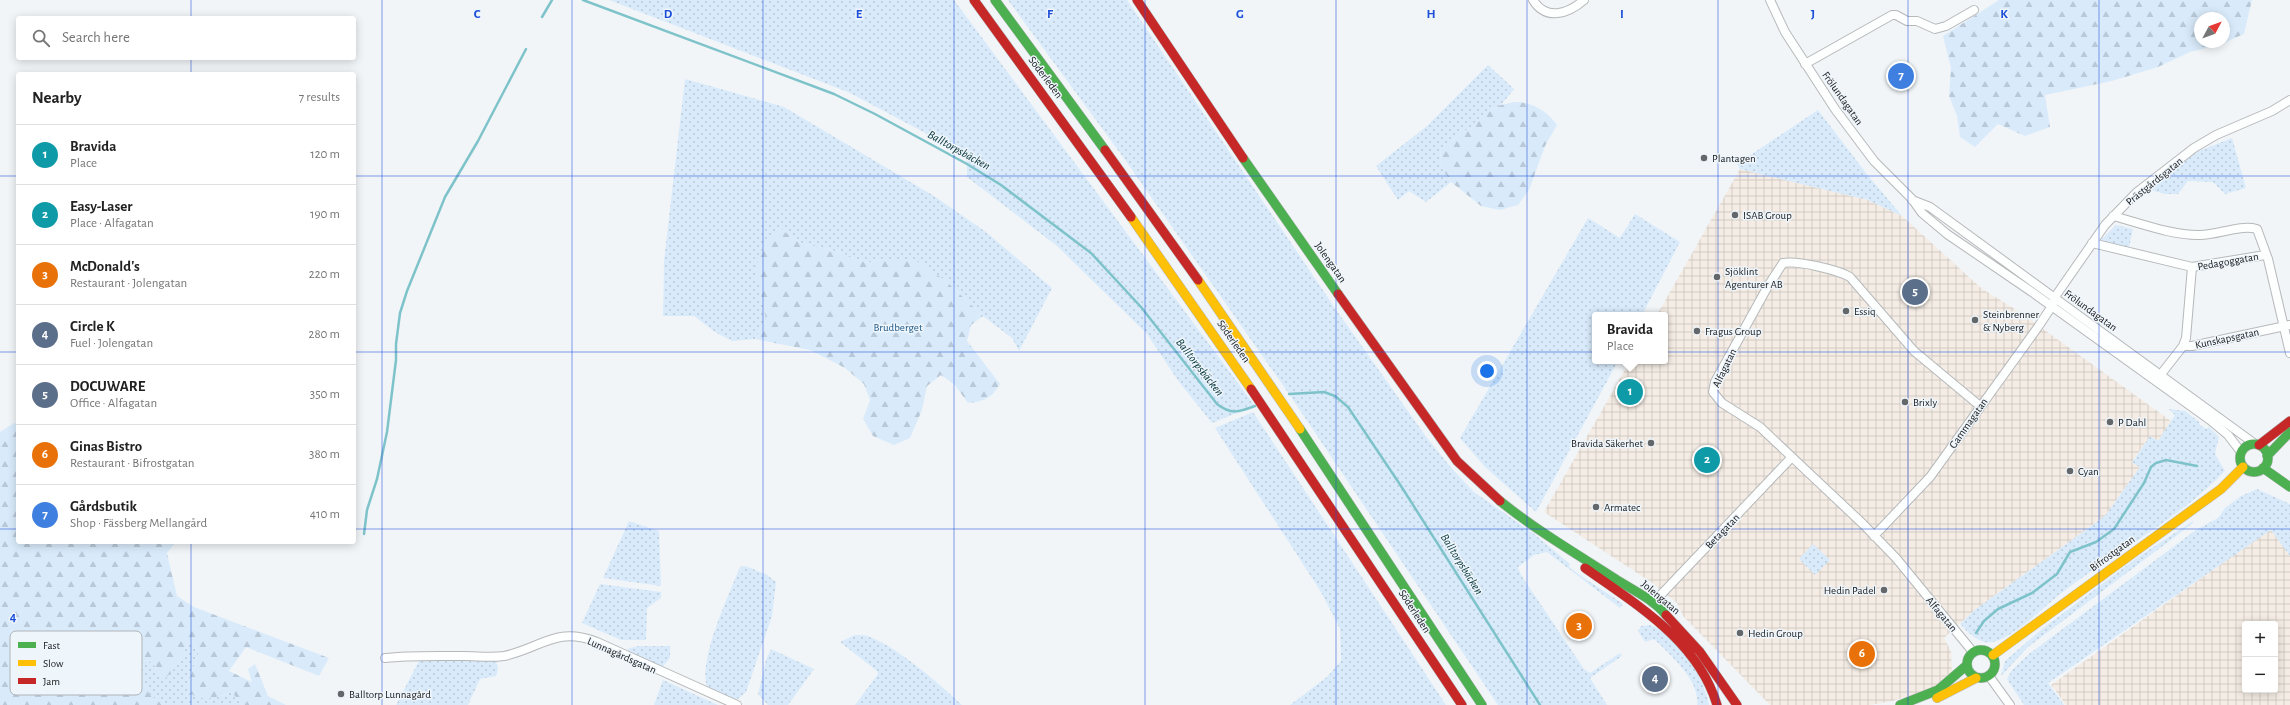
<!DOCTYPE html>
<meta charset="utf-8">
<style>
:root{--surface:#fff;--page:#f6f6f6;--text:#222;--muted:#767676;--line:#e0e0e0;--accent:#646769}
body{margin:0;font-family:"Alegreya Sans",sans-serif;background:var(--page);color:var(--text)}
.controls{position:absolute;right:12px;bottom:12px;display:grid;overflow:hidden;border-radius:4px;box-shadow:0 2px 10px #0003}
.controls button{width:36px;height:36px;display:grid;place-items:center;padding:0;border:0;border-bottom:1px solid var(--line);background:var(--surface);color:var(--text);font:20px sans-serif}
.compass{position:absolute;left:2194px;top:12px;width:36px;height:36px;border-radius:50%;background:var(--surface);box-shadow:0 2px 10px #0003;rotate:49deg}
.you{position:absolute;left:1487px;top:371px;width:14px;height:14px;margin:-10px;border:3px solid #fff;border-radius:50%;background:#1a73e8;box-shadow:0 0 0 6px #1a73e833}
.badge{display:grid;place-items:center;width:26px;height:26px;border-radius:50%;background:var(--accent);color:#fff;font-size:13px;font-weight:700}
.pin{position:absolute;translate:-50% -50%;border:2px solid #fff;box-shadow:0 1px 4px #0006}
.popup{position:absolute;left:1592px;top:312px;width:76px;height:52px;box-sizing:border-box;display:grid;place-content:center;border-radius:4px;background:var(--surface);filter:drop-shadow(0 1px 3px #0005);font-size:13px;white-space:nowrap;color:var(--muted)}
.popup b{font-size:15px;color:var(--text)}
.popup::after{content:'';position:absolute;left:50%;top:100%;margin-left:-8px;border:8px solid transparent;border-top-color:var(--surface)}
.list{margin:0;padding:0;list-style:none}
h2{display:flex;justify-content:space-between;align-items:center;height:52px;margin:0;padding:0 16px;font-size:17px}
h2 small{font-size:13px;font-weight:400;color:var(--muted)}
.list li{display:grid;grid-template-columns:26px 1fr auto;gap:12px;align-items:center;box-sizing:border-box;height:60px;padding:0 16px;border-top:1px solid var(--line)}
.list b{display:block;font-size:15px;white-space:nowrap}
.list p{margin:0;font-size:13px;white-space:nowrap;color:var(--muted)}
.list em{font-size:13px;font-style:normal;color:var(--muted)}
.icon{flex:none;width:22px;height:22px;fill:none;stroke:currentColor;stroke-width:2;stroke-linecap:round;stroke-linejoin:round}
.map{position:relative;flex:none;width:2290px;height:705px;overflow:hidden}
.search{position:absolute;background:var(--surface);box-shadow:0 2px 10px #0003;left:16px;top:16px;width:340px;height:44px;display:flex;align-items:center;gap:10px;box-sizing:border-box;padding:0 14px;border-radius:4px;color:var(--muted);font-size:15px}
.panel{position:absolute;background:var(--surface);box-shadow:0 2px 10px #0003;left:16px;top:72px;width:340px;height:472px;border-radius:4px}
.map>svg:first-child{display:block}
.industrial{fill:url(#industrial-grid);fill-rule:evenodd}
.grass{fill:url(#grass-dots)}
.forest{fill:url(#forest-firs);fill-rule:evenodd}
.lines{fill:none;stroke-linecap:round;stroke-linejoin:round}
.stream{stroke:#7fc3ca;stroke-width:2.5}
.street-casing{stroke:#b6b8ba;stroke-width:10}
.fast-casing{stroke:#b6b8ba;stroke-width:10}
.slow-casing{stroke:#b6b8ba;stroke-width:10}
.jam-casing{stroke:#b6b8ba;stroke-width:10}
.street{stroke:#fdfefe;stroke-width:8}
.fast{stroke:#4caf50;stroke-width:9}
.slow{stroke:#ffc107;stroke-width:9}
.jam{stroke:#c62828;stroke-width:9}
.grid{fill:none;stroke:#1d4ed8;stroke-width:1;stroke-opacity:0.55}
.poi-dot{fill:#646769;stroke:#eef5fb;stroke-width:1.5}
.labels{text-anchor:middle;stroke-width:3;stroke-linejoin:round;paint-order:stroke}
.street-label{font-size:11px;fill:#181a1c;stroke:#eef5fb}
.poi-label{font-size:11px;fill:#181a1c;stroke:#eef5fb;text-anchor:start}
.park-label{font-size:11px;fill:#205a88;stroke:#eef5fb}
.water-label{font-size:12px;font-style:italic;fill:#043438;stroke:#eef5fb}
.key{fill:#eef5fb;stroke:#aeb3b8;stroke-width:1}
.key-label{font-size:11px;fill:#181a1c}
.grid-label{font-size:13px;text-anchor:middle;font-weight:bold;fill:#1d4ed8;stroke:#eef5fb;stroke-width:3;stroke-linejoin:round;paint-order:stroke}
</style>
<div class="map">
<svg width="2290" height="705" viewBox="0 0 2290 705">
<defs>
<pattern id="industrial-grid" width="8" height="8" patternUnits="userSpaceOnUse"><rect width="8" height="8" fill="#f5ede5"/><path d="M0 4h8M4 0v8" fill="none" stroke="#d1cbc4"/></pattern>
<pattern id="grass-dots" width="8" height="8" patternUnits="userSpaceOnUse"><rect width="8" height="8" fill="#d9ebfb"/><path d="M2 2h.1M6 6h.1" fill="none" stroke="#bac9d7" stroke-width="1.8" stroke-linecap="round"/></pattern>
<pattern id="forest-firs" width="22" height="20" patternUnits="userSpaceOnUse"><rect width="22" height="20" fill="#d9ebfb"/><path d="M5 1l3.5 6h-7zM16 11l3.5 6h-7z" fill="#bac9d7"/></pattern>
</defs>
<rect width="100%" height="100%" fill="#f1f5f8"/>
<path class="industrial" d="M1740,169L1868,200L1902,216L1981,288L2021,313L2171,421L2158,441L2150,436L2132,462L2140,467L2105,516L1976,609L1944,638L1951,651L1952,674L1936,688L1892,701L1870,705H1770L1683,616L1677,603L1651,582L1544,512L1630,361H1665V315H1657Z
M2290,510V705H2066L2051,685L2214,569ZM2245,624H2275V690H2245Z"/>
<path class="grass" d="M609,0H954L1255,406L1212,423L1179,382L1147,334L1057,246L967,177V164L963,153L848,92Z
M1008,0H1127L1337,311L1427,438L1453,470L1474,492L1533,533L1570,564L1569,567C1587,581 1605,591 1623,604L1620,608L1547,552L1534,555L1518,567L1521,575L1584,669L1590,673L1620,653L1622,656L1590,678L1607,705H1498L1289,394L1123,157Z
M1488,65L1514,89L1501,105L1485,113L1475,124L1441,148L1440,165L1451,182L1426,202L1409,191L1398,200L1376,166L1427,126Z
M685,79L784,107L934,196L986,232L1052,288L1019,351L1012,338L983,316L946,281L885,259L867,263L839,252L801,243L781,229L760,292L766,319L755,339L732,341L715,332L694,316H663L664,261Z
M1818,110L1866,173L1902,216L1868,200L1740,169L1737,164Z
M2232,138L2246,188L2225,194L2213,182L2188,181L2178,194H2165L2147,189L2199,151Z
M1635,214L1680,242L1642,315H1595V361H1618L1536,512L1485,467L1460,438L1588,218L1620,238Z
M2116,225L2133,229L2129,247L2100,241Z
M2169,409L2185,411L2199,422L2200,425L2206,429L2209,427L2219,437L2215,454L2225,471C2179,519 2117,551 2064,591C2044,606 2017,636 1993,642C1979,645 1968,632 1960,624L1976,609L2105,516L2140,467L2132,463L2150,436L2158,441L2175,415Z
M1253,412L1446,705H1290L1327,677L1341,661L1340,629L1321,592L1215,428Z
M2257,489L2290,504V556L2271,530L2048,683L2064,705H2024L2007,679L2012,670L2029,654L2196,530L2218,518L2225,508L2241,496Z
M629,521L659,531L661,586L603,578Z
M2193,521V523L2176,536L2028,647L2001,676L2005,661L2042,629L2138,557Z
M1813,544L1830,560L1815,575L1799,559Z
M746,566L767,575L776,582L772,616L746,692L738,699H730L708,690C696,663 729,595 740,567Z
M600,584L661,592V598L647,608L646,640H621L582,623Z
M1649,625C1676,630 1705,679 1709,705H1697C1701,682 1670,654 1654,639L1645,642L1638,631L1641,626Z
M855,635C860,635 866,635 870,637C900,649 938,683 962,705H855L878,674L877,671L840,642Z
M191,642L197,647L199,652L188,684L220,696L232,692L242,705H163L149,695L139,666L140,662L148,660L155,666L162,677L177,665L188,643Z
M639,646H670V658L660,670L626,654L629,648Z
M771,649L814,669L788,705H768L758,694L766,660Z
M420,659H496L498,670L496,676L480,679L468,705H396Z
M663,680L718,705H654Z"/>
<path class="forest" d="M1999,0H2252L2244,34L2219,45L2190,52L2158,67L2112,81L2045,95L2050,127L2025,136L1998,124L1975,147L1960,137L1957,116L1949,96L1951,68L1943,36ZM2200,18H2224V42H2200Z
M1514,102C1530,101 1548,111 1557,125L1545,146L1529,190L1518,205L1500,210L1481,206L1451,182L1440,165L1441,148L1475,124L1485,113L1501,105Z
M781,229L801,243L839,252L867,263L885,259L915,260L946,281L983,316L971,325L967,341L1000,384C992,398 983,402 968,403L954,384L941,375L927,386L922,410L910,438L894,445L873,436L863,419L870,400L864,384L845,368L810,350L755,339L766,319L755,268L767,240Z
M14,423L18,424V542H176L167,553L177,596L194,607L329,658L319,676L246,647L229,671L252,682L248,669L255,664L268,696L286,705H242L232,692C217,697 202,703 189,692L188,684L199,652L197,647L191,642L188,643L177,665L166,678L162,677L155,666L148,660L140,662L139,666L149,694L163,705H0V432Z"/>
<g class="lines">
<path class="stream" d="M583,0L834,94L875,114L967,164L1001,185L1091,253L1141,307L1217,404C1231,415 1239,412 1255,406
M542,17L552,0
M1289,394L1324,392L1335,396L1348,407L1401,486L1540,705
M364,534L367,510L377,479L387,432L396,360V344L400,313L407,291L445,197L478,141L526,49
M1976,633L1984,621L1998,609L2032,593L2057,574L2070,552L2096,542L2114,529L2144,483L2151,467L2156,463L2166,460L2197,466"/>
<defs>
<path id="street" d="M1533,0C1546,21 1568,14 1584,0
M1770,0L1785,32L1835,109L1874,161L1912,199L1922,213L1947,234L2032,292L2210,420L2228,435L2241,452
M1805,64L1892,15H1896L1907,21H1917L1935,29L1946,26L1974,10
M1912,200L1930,207L2255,444
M2113,216C2140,223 2170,235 2198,235C2217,236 2238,224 2257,229L2268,259L2290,353
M2092,243L2192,267L2265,255
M2183,346H2192L2290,325
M2158,378L2183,346L2186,338L2192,267
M1874,536L1930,477L2038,327L2052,306L2057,294L2105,225L2136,193L2194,148L2216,135L2272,111L2290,100
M1653,603L1791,458
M1973,652L1896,558L1863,524L1760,427L1722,403L1713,392L1715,382L1768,286L1783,263C1797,260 1838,270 1850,277L1914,351L1980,406
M385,658C411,655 437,656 464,656C477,656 491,658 504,656C542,648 555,626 597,642L737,705
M1989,676L2010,705"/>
<path id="fast" d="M995,0L1105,150
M1243,158L1338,294
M1300,429L1482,705
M2240 458a14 14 0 1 1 28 0a14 14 0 1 1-28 0Z
M2267,456L2290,432
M2263,468L2290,487
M1500,501C1536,530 1575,553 1614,578C1632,590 1652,598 1666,615
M1967 664a14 14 0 1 1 28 0a14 14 0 1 1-28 0Z
M1900,705L1938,690L1967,665"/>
<path id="slow" d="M1131,217L1251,389
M1198,280L1300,429
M1993,655L2221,489L2243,467
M1937,698L1976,678"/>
<path id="jam" d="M974,0L1131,217
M1137,0L1243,158
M1105,150L1198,280
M1338,294L1457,461L1500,501
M1251,389L1462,705
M2259,445L2290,421
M1585,568C1637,605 1698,641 1717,705
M1666,615L1700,652L1737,705"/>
</defs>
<use href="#street" class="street-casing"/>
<use href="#fast" class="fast-casing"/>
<use href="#slow" class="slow-casing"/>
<use href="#jam" class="jam-casing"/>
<use href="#street" class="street"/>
<use href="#fast" class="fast"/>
<use href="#slow" class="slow"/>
<use href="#jam" class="jam"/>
</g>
<path class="grid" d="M191,0V18M382,0V705M572,0V705M763,0V705M954,0V705M1145,0V705M1336,0V705M1527,0V705M1718,0V705M1908,0V705M2099,0V705M191,58V74M0,176H18M354,176H2290M0,352H18M354,352H2290M0,529H18M354,529H2290M191,542V705"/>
<g class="poi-dot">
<circle cx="1704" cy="158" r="4"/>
<circle cx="1735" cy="215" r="4"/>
<circle cx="1717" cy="277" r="4"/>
<circle cx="1846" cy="311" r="4"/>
<circle cx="1975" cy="320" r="4"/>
<circle cx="1697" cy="331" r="4"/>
<circle cx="1905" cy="402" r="4"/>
<circle cx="2110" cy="422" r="4"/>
<circle cx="1651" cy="443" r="4"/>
<circle cx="2070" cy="471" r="4"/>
<circle cx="1596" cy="507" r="4"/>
<circle cx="1884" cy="590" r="4"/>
<circle cx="1740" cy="633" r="4"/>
<circle cx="341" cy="694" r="4"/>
</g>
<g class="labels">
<g class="street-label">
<text transform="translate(1046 77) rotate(53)" y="4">Söderleden</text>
<text transform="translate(1843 98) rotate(55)" y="4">Frölundagatan</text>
<text transform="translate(2154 181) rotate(-39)" y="4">Prästgårdsgatan</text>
<text transform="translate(2228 261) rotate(-10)" y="4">Pedagoggatan</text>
<text transform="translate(1331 262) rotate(55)" y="4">Jolengatan</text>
<text transform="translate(2091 310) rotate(36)" y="4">Frölundagatan</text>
<text transform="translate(2227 338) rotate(-12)" y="4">Kunskapsgatan</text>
<text transform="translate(1234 341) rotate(55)" y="4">Söderleden</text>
<text transform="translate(1724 368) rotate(-64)" y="4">Alfagatan</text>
<text transform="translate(1968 423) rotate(-55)" y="4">Gammagatan</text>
<text transform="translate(1722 531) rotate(-46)" y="4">Betagatan</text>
<text transform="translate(2112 553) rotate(-36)" y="4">Bifrostgatan</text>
<text transform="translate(1661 597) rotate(40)" y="4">Jolengatan</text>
<text transform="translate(1415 611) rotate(57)" y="4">Söderleden</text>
<text transform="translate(1942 614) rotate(50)" y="4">Alfagatan</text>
<text transform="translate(622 655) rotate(24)" y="4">Lunnagårdsgatan</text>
</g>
<g class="poi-label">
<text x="1712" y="162">Plantagen</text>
<text x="1743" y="219">ISAB Group</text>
<text x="1725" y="275">Sjöklint<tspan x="1725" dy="13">Agenturer AB</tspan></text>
<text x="1854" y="315">Essiq</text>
<text x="1983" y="318">Steinbrenner<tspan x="1983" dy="13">&amp; Nyberg</tspan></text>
<text x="1705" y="335">Fragus Group</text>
<text x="1913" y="406">Brixly</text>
<text x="2118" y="426">P Dahl</text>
<text x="1643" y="447" text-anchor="end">Bravida Säkerhet</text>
<text x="2078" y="475">Cyan</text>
<text x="1604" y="511">Armatec</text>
<text x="1876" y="594" text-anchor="end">Hedin Padel</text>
<text x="1748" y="637">Hedin Group</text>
<text x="349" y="698">Balltorp Lunnagård</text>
</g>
<g class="park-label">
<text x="898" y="331">Brudberget</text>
</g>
<g class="water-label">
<text transform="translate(959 150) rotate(29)" y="4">Balltorpsbäcken</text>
<text transform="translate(1200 367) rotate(52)" y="4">Balltorpsbäcken</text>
<text transform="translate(1462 564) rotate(58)" y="4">Balltorpsbäcken</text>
</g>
</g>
<rect x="10" y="631" width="132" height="64" rx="6" class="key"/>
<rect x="18" y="642" width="18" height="6" fill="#4caf50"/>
<rect x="18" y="660" width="18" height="6" fill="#ffc107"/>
<rect x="18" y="678" width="18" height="6" fill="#c62828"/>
<g class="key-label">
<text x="43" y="649">Fast</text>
<text x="43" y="667">Slow</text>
<text x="43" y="685">Jam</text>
</g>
<g class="grid-label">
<text x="477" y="18">C</text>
<text x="668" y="18">D</text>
<text x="859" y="18">E</text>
<text x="1050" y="18">F</text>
<text x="1240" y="18">G</text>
<text x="1431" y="18">H</text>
<text x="1622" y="18">I</text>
<text x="1813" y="18">J</text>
<text x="2004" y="18">K</text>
<text x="13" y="621">4</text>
</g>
</svg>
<div class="controls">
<button>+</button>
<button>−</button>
</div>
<svg class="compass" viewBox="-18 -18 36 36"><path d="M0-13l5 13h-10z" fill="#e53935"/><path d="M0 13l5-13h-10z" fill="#767676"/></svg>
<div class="you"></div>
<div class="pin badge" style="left:1630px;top:392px;background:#0f9aa8">1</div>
<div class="popup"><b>Bravida</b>Place</div>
<div class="pin badge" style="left:1707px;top:460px;background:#0f9aa8">2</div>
<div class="pin badge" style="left:1579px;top:626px;background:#e8710a">3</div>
<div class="pin badge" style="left:1655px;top:679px;background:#5c6f8a">4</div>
<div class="pin badge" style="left:1915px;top:292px;background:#5c6f8a">5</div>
<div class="pin badge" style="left:1862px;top:654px;background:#e8710a">6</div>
<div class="pin badge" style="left:1901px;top:76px;background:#3f7fe0">7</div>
<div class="search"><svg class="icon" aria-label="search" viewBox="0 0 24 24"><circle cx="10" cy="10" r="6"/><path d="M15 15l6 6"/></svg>Search here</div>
<section class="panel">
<h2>Nearby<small>7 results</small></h2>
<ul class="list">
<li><span class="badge" style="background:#0f9aa8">1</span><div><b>Bravida</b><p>Place</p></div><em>120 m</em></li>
<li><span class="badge" style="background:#0f9aa8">2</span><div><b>Easy-Laser</b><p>Place · Alfagatan</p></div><em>190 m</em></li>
<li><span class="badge" style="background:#e8710a">3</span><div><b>McDonald's</b><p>Restaurant · Jolengatan</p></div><em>220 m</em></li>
<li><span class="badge" style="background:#5c6f8a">4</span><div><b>Circle K</b><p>Fuel · Jolengatan</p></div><em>280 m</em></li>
<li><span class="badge" style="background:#5c6f8a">5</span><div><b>DOCUWARE</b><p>Office · Alfagatan</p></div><em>350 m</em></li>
<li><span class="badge" style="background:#e8710a">6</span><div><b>Ginas Bistro</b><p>Restaurant · Bifrostgatan</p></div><em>380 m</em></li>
<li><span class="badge" style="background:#3f7fe0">7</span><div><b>Gårdsbutik</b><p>Shop · Fässberg Mellangård</p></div><em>410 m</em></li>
</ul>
</section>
</div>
